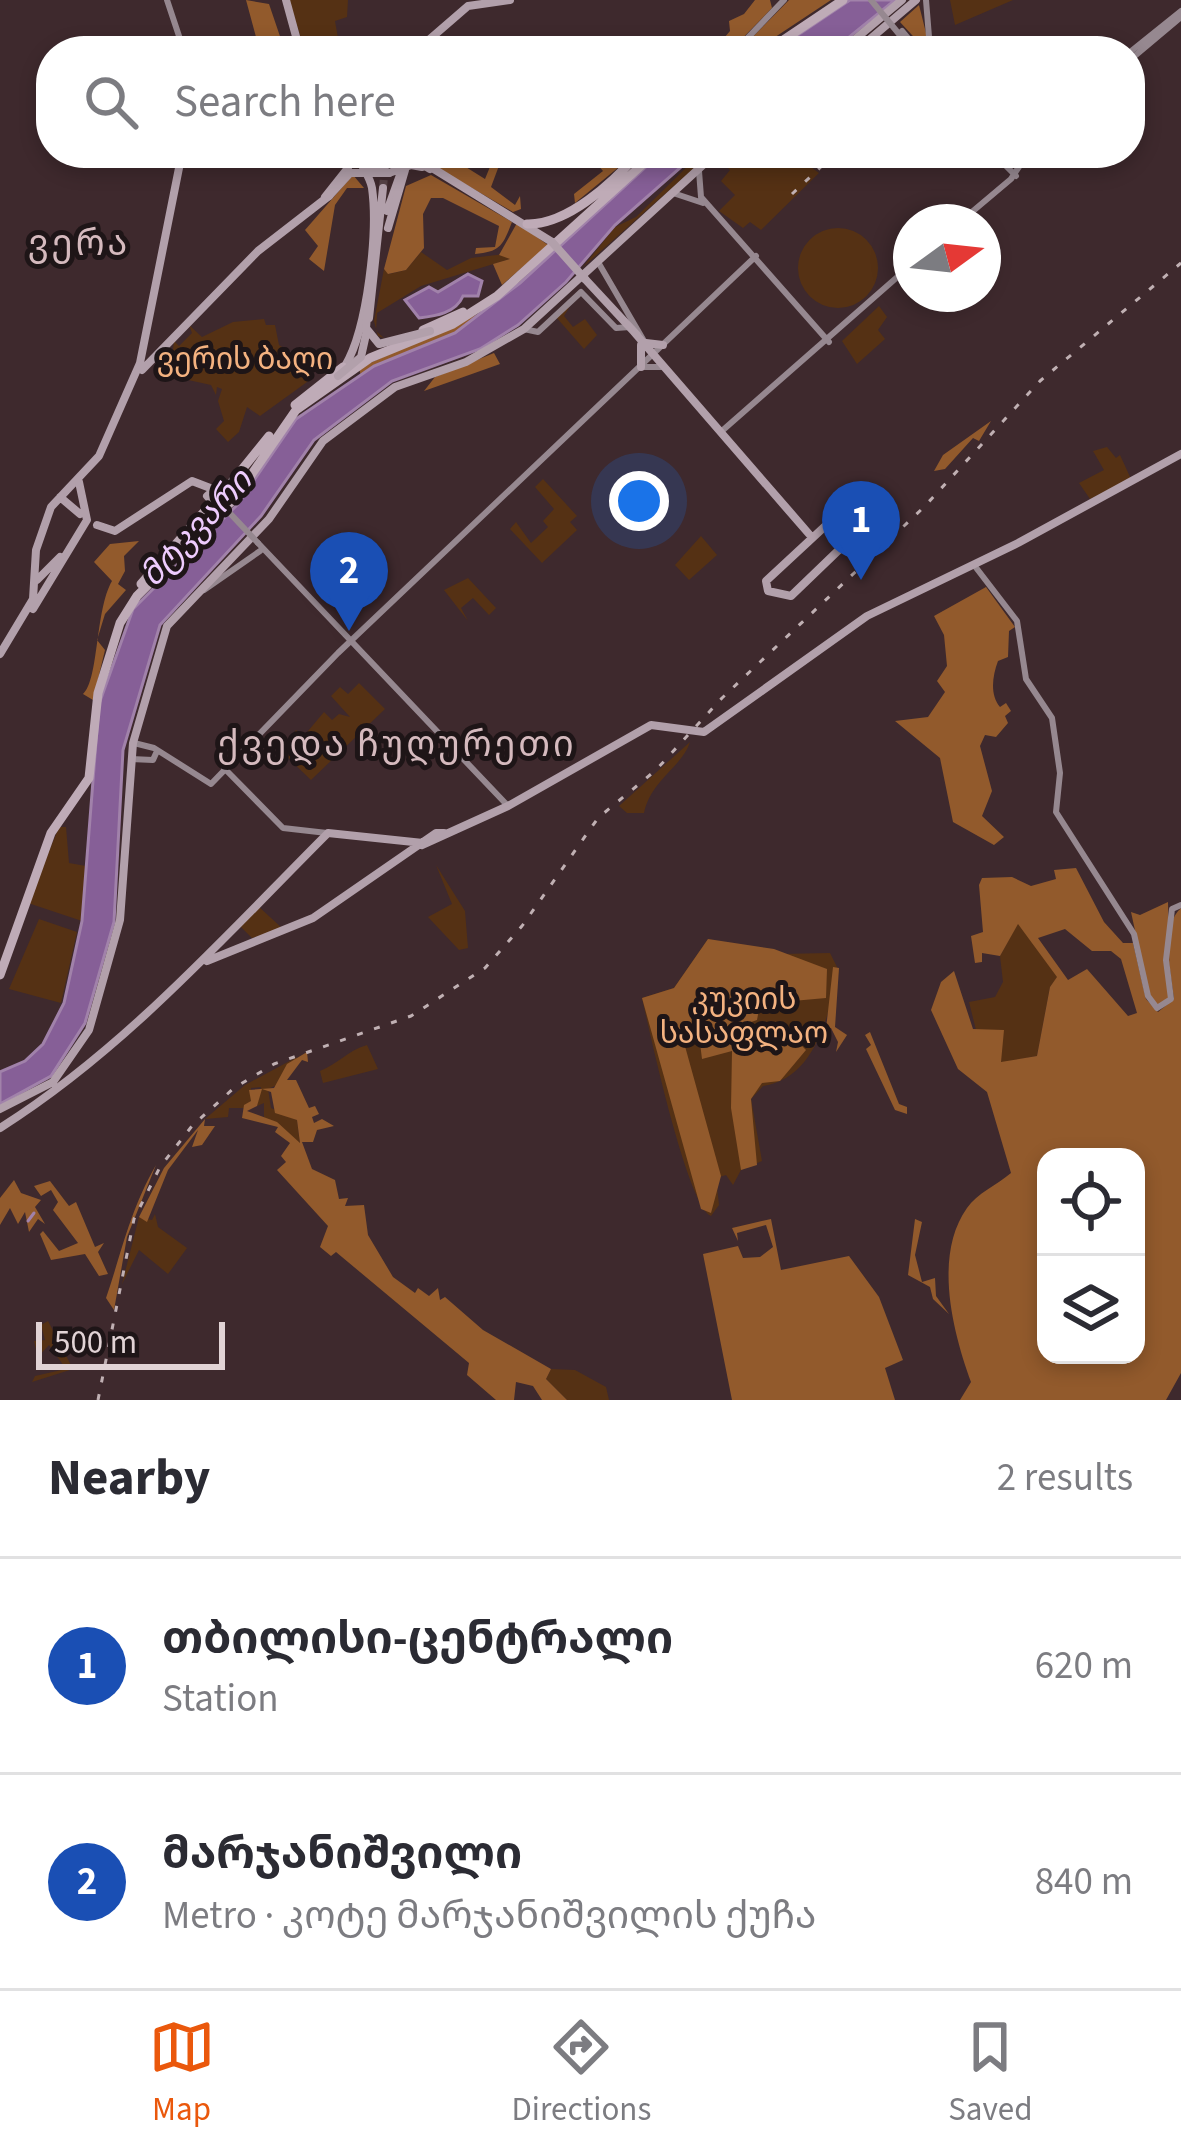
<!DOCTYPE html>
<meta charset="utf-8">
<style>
:root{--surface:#fff;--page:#f7f7f7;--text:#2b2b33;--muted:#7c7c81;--line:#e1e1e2;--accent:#ea580c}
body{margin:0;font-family:"Source Sans 3","Noto Sans Georgian",sans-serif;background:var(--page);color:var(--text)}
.controls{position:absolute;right:36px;bottom:36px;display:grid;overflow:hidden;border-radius:24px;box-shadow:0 6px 18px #0003}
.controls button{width:108px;height:108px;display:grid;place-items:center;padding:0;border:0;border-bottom:3px solid var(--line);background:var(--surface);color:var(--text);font:60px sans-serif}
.compass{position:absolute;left:893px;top:204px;width:108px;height:108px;border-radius:50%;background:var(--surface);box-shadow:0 6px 18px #0003;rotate:75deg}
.scale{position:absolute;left:36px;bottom:30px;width:189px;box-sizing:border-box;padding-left:12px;border:6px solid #e1d3d5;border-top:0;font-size:33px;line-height:42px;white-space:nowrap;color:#e1d3d5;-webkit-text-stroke:9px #1e1517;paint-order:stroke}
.you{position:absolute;left:639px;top:501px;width:42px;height:42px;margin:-30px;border:9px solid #fff;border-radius:50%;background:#1a73e8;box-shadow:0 0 0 18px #1a73e833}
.badge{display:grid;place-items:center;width:78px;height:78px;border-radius:50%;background:var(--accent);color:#fff;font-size:39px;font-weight:700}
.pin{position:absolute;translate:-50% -99px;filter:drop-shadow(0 3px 6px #0008)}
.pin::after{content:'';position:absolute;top:63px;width:42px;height:36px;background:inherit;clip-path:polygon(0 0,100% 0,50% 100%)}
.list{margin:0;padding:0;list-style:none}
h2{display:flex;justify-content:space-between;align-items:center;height:156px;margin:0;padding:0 48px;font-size:51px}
h2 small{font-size:39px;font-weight:400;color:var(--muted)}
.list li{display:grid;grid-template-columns:78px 1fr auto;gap:36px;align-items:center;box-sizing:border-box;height:216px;padding:0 48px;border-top:3px solid var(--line)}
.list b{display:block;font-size:45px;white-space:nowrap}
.list p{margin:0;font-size:39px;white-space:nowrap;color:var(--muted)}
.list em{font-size:39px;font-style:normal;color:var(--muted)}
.icon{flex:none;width:66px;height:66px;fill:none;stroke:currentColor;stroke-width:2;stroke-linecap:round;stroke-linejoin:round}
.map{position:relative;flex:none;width:1181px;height:1400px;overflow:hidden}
.search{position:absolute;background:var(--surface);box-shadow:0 6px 18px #0003;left:36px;right:36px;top:36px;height:132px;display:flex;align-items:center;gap:30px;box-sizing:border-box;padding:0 42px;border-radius:48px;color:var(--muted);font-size:45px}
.sheet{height:588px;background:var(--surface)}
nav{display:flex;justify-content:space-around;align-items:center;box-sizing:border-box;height:168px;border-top:3px solid var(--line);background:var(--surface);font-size:33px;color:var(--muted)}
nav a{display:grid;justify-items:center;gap:6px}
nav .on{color:var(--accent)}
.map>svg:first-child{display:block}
.green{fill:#553114}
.forest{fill:#925a2c;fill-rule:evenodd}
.water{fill:#865f97;stroke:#a182aa;stroke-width:3}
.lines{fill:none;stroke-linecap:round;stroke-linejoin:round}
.stream{stroke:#a182aa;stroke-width:3}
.primary-tunnel{stroke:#564246;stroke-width:8;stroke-dasharray:8 4;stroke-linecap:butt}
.secondary{stroke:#968890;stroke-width:6}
.primary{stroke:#b2a0ab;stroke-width:8}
.trunk{stroke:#bfabb7;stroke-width:9}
.rail{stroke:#c0b0b3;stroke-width:3;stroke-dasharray:6 12;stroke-linecap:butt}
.secondary-bridge{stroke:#968890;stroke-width:6}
.primary-bridge{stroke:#b2a0ab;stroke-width:8}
.labels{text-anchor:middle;stroke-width:10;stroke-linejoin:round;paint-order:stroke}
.park-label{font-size:30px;fill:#f4b280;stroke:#1e1517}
.water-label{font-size:33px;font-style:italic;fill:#eeccfe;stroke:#1e1517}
.quarter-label{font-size:36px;letter-spacing:3px;fill:#d5babe;stroke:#1e1517}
</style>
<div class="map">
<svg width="1181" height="1400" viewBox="0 0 1181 1400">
<rect width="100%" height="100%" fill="#3e292d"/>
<path class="green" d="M289,0H348L347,17L335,21L338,38L351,51H305Z
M950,0H1013L955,25Z
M701,153H711L583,267L615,227L636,217Z
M721,153H792L819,173L761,230L750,222L743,228L719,211L735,195L721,181L730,170L717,157Z
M798 268a40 40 0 1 1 80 0a40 40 0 1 1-80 0Z
M421,252L447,270L471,258L505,254L510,259L421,286L377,313L376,331L384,338L378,336L374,321L384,269L389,274L406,270Z
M570,306L564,316L573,327L585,319L597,335L584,349L556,317Z
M879,306L887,317L878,330L885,339L857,364L842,341Z
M264,319L266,325H275L279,345L290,352L291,362L310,363L314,377L260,416L247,407L239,432L228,442L216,429L224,421L218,401L222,389L217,387L216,395L211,385L170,376L174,341L179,346L192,333L189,325L202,337L233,322Z
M1107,447L1116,458L1120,455L1131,479L1090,499L1079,483L1104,470L1093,451Z
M543,479L577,516L570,522L577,530L542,563L510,529L516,522L531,543L548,527L543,521L554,509L535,487Z
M701,536L717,555L689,580L675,565Z
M468,578L496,608L489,615L473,598L461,608L468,621L444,590Z
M359,683L385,709L311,780L281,751L296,730L303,737L324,712L332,720L339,714L350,717L331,696L340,687L348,694Z
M690,742C682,767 651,780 644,813H627L619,806Z
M59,827H66L69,863L86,866L82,921L28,903Z
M436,865L465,911L468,948L459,950L428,917L452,904Z
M258,906L283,929L252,938L239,925Z
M39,919L77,932L61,1003L9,989Z
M1018,923L1058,977L1050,987L1037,1056L1001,1063L976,1030L969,1002L995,997L1003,982L1000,956Z
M708,939L780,954L830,953L839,971C828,1015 816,1078 763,1086L751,1099L762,1161L741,1170L733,1185L726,1175L716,1178L719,1205L711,1216C687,1205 650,1033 642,998L674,988Z
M367,1045L378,1069L323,1083L320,1071C338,1064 347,1051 367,1045Z
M297,1057L279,1084L268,1089L271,1108L297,1120L300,1144L264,1117V1103L257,1106L261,1087L251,1088V1101L244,1108H229L228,1117L205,1119L245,1085Z
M155,1214L158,1227L187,1248L168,1274L139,1250L122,1284L139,1217L152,1220Z
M48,1321L73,1369L32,1382L35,1376L66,1369L49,1345L38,1357L34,1341L45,1340L41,1325Z
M551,1369L575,1370L606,1387L609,1400H567L546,1379Z"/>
<path class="forest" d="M246,0L269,4L285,51H275L271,43L267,50L256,37Z
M755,0H770L772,8L730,51H713L730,31L729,21L744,14Z
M789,0H831L754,51L746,46L739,51Z
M919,5L928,41L923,47L900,22Z
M412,153H457L461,164L485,179L494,157L503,155L491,187L515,205L520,196L521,209L513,212Z
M594,153H636L575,203L574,194L603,171L591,157Z
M353,175L364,188H347L335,205L324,271L309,259L318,246L305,230Z
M431,175L512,222C503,245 501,252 475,254L476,248L495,247L499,226L443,198H431L423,214L424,248L406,270L388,274L384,269L406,186Z
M517,223L548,245L502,285L493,264L510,259L499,255Z
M478,314L455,333L361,376L359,368Z
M494,353L500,364L424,391L435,377Z
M991,421L979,441L973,438L945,469L934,471L943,455Z
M139,541L124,556L125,571L118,584L126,590L105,614L97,640L105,650L93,700L83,694C99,680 95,610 112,581L94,562L110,544Z
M986,587L1015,627L1009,631L1008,657L998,661C992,677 990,695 1000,707L1006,703L1011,711L1005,716L1008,723L996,737L985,735L980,746L992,791L982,816L1004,837L994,845L953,822L940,758L895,721L928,717L945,692L937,681L947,666L944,635L934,616Z
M1076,868L1104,922L1123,943H1133L1146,999L1158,1012L1174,999C1171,973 1160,927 1181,908V1373L1166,1400H960L971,1382C953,1332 933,1256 967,1208C977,1193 997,1185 1011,1173L987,1092L958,1069L931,1010L941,982L954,971L973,1029L1004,1030L1001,1062L1037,1056L1050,987L1057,977L1018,924L1000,956L982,953V962L975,963L971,936L983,932L979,885L982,878L1012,877L1031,886L1056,879L1054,870ZM1065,929L1092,951H1111L1121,959L1137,1013L1128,1016L1087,969L1068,980L1038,938ZM1046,1157H1136V1355H1046Z
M1168,902L1170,1001L1157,1008L1151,1004L1131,912L1140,915Z
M708,939L774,949L827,969L826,998L760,1004L757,1020L734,1028V1051H766L770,1035L789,1033L806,1050L780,1081L762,1083L751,1099L757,1165L741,1170L731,1108L732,1051L702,1059L699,1035L683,1039L721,1176L711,1213L701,1209L642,998L674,988Z
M833,967L839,968L835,1027L847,1035L836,1052L838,1042L831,1028L826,1029Z
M870,1032L899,1104L907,1107V1114L895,1110L866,1049L871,1045L865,1035Z
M307,1052L308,1062L302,1060L287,1080H296L309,1108L315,1106L319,1114L312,1117L314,1123L322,1119L334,1126L317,1130L313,1142H302L312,1169L335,1180L339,1199L348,1198L345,1206L364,1205L368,1235L393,1277L415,1293L418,1288L429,1296L438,1288L440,1300L445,1297L483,1330L551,1369L546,1379L567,1400H542L533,1386L516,1382L514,1400H496L467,1375L469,1363L336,1252L331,1256L320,1247L328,1226L277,1170L286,1162L281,1156L290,1143L275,1132L278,1127L242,1118L244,1105L251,1101L249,1090L274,1088L287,1064ZM262,1089L271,1092L275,1113L297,1120L300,1143L277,1122L247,1111L257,1106Z
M205,1119L204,1126H215L202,1145L192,1147L198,1130L168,1170L147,1222L139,1217L164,1168Z
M156,1165L127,1237L114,1310L106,1298C121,1255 129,1212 156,1165Z
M14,1180L21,1193L41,1200L35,1207L45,1224L38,1219L29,1232L25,1212L18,1224L10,1208L0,1225V1198Z
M50,1181L69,1206L76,1202L95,1247L104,1243L98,1252L108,1274L99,1276L85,1254L51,1260L40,1234L43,1231L59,1251L78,1243L53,1210L58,1202L51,1190L41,1196L34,1186Z
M771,1219L781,1270L849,1256L879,1297L903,1360L885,1368L895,1400H732L703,1254L738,1246L743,1258L760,1257L773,1247L766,1225L737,1233L738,1241L732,1228Z
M915,1219L922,1222L915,1255L922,1282L935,1278L936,1296L949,1314L933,1299L930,1287L908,1275Z"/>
<path class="water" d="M850,0H895L832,51H774Z
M661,153H697L615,225L566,282L518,325L480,349L392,381L314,440L261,516L160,625L123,750L114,922L85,1023L51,1076L0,1104V1072L25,1061L43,1044L64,1003L82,921L99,704L133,609L237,505L296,419L374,366L455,333L520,283Z
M468,274L482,281L478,296H463C456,313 436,316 419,318L405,300L429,287L438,292Z"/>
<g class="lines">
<path class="stream" d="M28,1221L34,1213"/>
<path class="primary-tunnel" d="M383,188L386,153"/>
<path class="secondary" d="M167,0L184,51
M926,0L930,49
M902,31L917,49L936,51
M901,36L913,51
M735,51L784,0
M1130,52L1181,11
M1130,60L1181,17
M993,153L1016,176
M699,171L701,197L829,342
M673,193L703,203
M960,222L1011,179L1028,153
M598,262L644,341
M524,329L538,332L581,292L616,328L630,327
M641,367H661
M723,430L911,265
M258,543L508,806
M974,565L1017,621L1026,679L1052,718L1060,773L1056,812L1134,934L1148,996L1157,1008L1171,999L1166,960L1172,909L1181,905
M204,590L260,551
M134,743L154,748L211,784L338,653L756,256
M131,759L153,760L157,751
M224,768L283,828L327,833"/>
<path class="primary" d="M286,0L300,51
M416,51L468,6L510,0
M841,51L902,0
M856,51L916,0
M429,166L552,242
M389,173L411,165L422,167
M325,197L348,168L351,153
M387,211L401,172
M585,279L637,335
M369,318L383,188
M634,332L809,534
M646,343L663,345
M345,366C368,328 378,231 372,188C370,175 360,166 357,153
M641,367V345
M142,370L258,251L329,196
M60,497L80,514
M835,517L845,523L844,545L791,596L768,591L766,581Z
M97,525L115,531L192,481L218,491L220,498L213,503L207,496L214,490
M37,580L60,557
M33,609L87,520L79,482
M0,654L33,599L36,550L51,507L99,456L140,363L182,153
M422,845L508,806L651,725L704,732L867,616L1018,543L1181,454
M207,961L313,918L436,833H444
M0,1109L53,1082L89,1030L120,920L133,743L167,626L269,519L323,441L395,387L466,362L524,329L716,153
M0,1128C125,1049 224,937 328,833L423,843"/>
<path class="trunk" d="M767,51L843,0
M527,224C568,225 613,182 639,153
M423,330L463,312
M295,405L343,367
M227,488L269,436
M204,517L215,502
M141,584L204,512
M0,975L51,833L89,778L98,693L120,623L137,596L236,497L296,410L370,358L453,324L497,296L655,153"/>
<path class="rail" d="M790,153L815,168L836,153
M792,194L825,163
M98,1400L134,1219L160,1167L192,1126L234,1088L274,1064L411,1016L485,968L522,926L598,818L656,770L722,698L924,507L1040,381L1181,263"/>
<path class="secondary-bridge" d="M871,0L899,34
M224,507L258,543"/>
<path class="primary-bridge" d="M405,154L430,169
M369,168L385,167L393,153
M329,196L350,173H389
M388,228L405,170L401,153
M552,242L585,279
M368,305L366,328L379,344L430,331
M338,376L361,357L367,330"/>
</g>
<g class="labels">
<g class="park-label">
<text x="245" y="369">ვერის ბაღი</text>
<text x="744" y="1009">კუკიის<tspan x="744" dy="34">სასაფლაო</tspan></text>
</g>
<g class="water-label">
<text transform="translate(195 527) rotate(-47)" y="12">მტკვარი</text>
</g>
<g class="quarter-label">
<text x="79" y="255">ვერა</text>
<text x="397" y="756">ქვედა ჩუღურეთი</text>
</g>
</g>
</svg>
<div class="controls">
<button><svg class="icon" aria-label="locate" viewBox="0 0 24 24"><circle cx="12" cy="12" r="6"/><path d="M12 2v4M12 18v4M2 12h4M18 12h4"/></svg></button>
<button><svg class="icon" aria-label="layers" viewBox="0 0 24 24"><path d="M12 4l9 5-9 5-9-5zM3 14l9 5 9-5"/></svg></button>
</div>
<svg class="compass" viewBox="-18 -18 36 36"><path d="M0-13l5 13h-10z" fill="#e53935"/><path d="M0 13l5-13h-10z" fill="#7c7c81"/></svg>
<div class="scale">500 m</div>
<div class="you"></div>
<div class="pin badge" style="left:861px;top:580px;background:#1a4fb4">1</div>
<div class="pin badge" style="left:349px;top:631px;background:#1a4fb4">2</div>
<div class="search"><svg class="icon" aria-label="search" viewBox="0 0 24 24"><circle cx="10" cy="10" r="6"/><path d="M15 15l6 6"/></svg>Search here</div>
</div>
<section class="sheet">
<h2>Nearby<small>2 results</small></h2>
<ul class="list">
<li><span class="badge" style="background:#1a4fb4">1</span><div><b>თბილისი-ცენტრალი</b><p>Station</p></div><em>620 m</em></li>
<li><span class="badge" style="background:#1a4fb4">2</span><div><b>მარჯანიშვილი</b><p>Metro · კოტე მარჯანიშვილის ქუჩა</p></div><em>840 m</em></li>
</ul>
</section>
<nav>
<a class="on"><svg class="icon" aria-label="map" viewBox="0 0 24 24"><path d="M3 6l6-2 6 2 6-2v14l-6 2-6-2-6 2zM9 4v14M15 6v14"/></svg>Map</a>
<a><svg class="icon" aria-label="directions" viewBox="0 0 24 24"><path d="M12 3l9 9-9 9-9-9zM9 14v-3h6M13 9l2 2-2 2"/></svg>Directions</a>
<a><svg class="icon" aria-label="saved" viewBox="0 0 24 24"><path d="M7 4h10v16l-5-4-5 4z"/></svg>Saved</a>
</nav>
